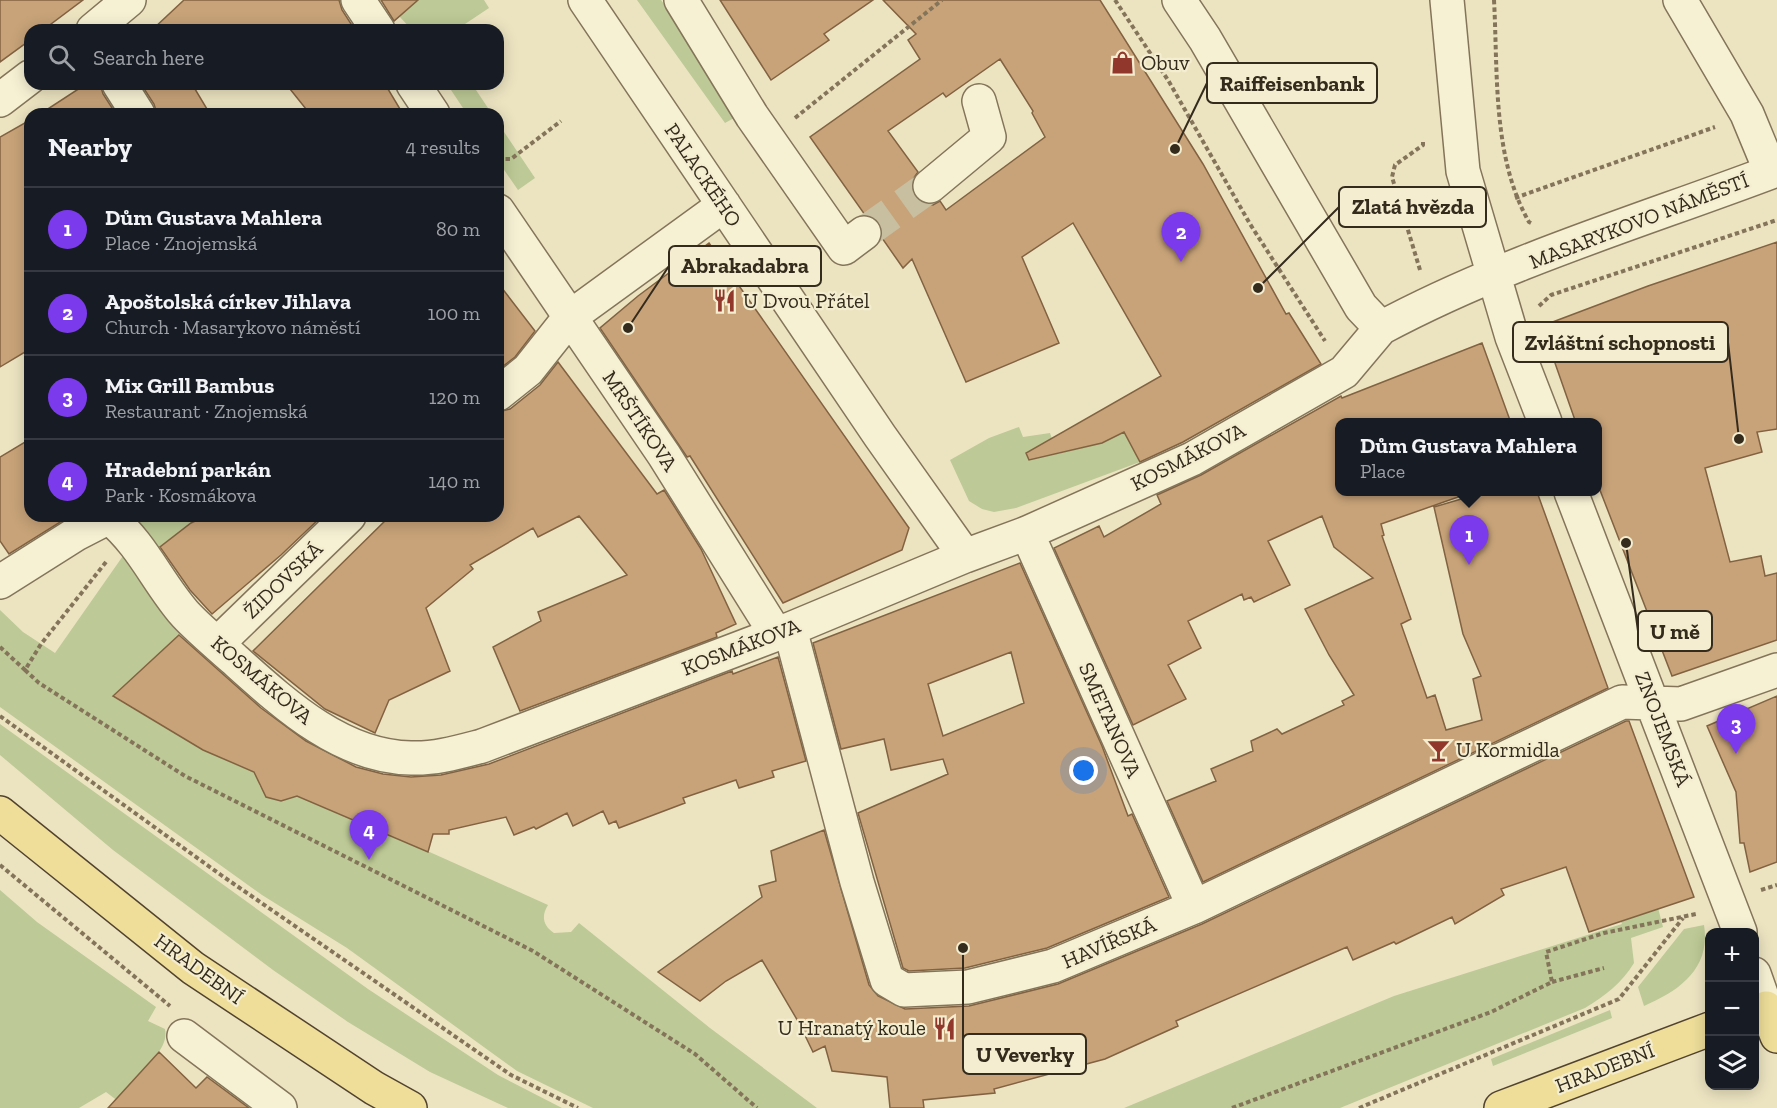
<!DOCTYPE html>
<meta charset="utf-8">
<style>
:root{--surface:#171b24;--page:#20242c;--text:#f1f3f6;--muted:#9ea1a6;--line:#363941;--accent:#7c3aed}
body{margin:0;font-family:"Zilla Slab",serif;background:var(--page);color:var(--text)}
.controls{position:absolute;right:18px;bottom:18px;display:grid;overflow:hidden;border-radius:12px;box-shadow:0 3px 15px #0003}
.controls button{width:54px;height:54px;display:grid;place-items:center;padding:0;border:0;border-bottom:2px solid var(--line);background:var(--surface);color:var(--text);font:30px sans-serif}
.you{position:absolute;left:1084px;top:771px;width:21px;height:21px;margin:-15px;border:4px solid #fff;border-radius:50%;background:#1a73e8;box-shadow:0 0 0 9px #1a73e833}
.badge{display:grid;place-items:center;width:39px;height:39px;border-radius:50%;background:var(--accent);color:#fff;font-size:20px;font-weight:700}
.pin{position:absolute;translate:-50% -50px;filter:drop-shadow(0 2px 3px #0008)}
.pin::after{content:'';position:absolute;top:32px;width:21px;height:18px;background:inherit;clip-path:polygon(0 0,100% 0,50% 100%)}
.popup{position:absolute;left:1335px;top:418px;width:267px;height:78px;box-sizing:border-box;display:grid;place-content:center;border-radius:12px;background:var(--surface);filter:drop-shadow(0 2px 4px #0005);font-size:20px;white-space:nowrap;color:var(--muted)}
.popup b{font-size:22px;color:var(--text)}
.popup::after{content:'';position:absolute;left:50%;top:100%;margin-left:-12px;border:12px solid transparent;border-top-color:var(--surface)}
.list{margin:0;padding:0;list-style:none}
h2{display:flex;justify-content:space-between;align-items:center;height:78px;margin:0;padding:0 24px;font-size:26px}
h2 small{font-size:20px;font-weight:400;color:var(--muted)}
.list li{display:grid;grid-template-columns:39px 1fr auto;gap:18px;align-items:center;box-sizing:border-box;height:84px;padding:0 24px;border-top:2px solid var(--line)}
.list b{display:block;font-size:22px;white-space:nowrap}
.list p{margin:0;font-size:20px;white-space:nowrap;color:var(--muted)}
.list em{font-size:20px;font-style:normal;color:var(--muted)}
.icon{flex:none;width:33px;height:33px;fill:none;stroke:currentColor;stroke-width:2;stroke-linecap:round;stroke-linejoin:round}
.map{position:relative;flex:none;width:1777px;height:1108px;overflow:hidden}
.search{position:absolute;background:var(--surface);box-shadow:0 3px 15px #0003;left:24px;top:24px;width:480px;height:66px;display:flex;align-items:center;gap:15px;box-sizing:border-box;padding:0 21px;border-radius:18px;color:var(--muted);font-size:22px}
.panel{position:absolute;background:var(--surface);box-shadow:0 3px 15px #0003;left:24px;top:108px;width:480px;height:414px;border-radius:18px}
.map>svg:first-child{display:block}
.green{fill:#bdc996}
.building{fill:#c8a379;stroke:#826241;stroke-width:1.5;fill-rule:evenodd}
.lines{fill:none;stroke-linecap:round;stroke-linejoin:round}
.minor-tunnel{stroke:#c7bfa0;stroke-width:33;stroke-dasharray:33 16;stroke-linecap:butt}
.minor-casing{stroke:#84755a;stroke-width:36}
.major-casing{stroke:#52432e;stroke-width:36}
.path{stroke:#84755a;stroke-width:4;stroke-dasharray:4.5 3;stroke-linecap:butt}
.minor{stroke:#f7f1d4;stroke-width:33}
.major{stroke:#eede9a;stroke-width:33}
.labels{text-anchor:middle;stroke-width:4.5;stroke-linejoin:round;paint-order:stroke}
.poi-label{font-size:21px;fill:#352b1d;stroke:#f4edd0;text-anchor:start}
.street-label{font-size:21px;fill:#352b1d;stroke:#f4edd0}
.leader{fill:none;stroke:#352b1d;stroke-width:2}
.callout-dot{fill:#352b1d;stroke:#f4edd0;stroke-width:2}
.callout{fill:#f4edd0;stroke:#352b1d;stroke-width:2}
.callout-label{font-size:22px;text-anchor:middle;font-weight:bold;fill:#352b1d}
</style>
<div class="map">
<svg width="1777" height="1108" viewBox="0 0 1777 1108">
<rect width="100%" height="100%" fill="#ece4c1"/>
<path class="green" d="M418,0H484L489,8L456,30H412L399,16Z
M637,0H661L683,30L734,118L725,123Z
M447,84H472L492,114H467Z
M498,123L535,178L518,190L498,161Z
M1019,427L1023,437L1050,433L1057,454L1102,443L1124,432L1140,462L1016,508L994,512L982,509L969,501L950,460L989,438Z
M136,516H206L188,525L156,550Z
M125,553L183,631L113,697L205,751L258,774L259,785L266,796L281,801L297,793L366,826L367,824L548,905C541,916 543,926 554,933L571,932L579,923L710,1028L817,1108H593L517,1071L347,948L262,895L0,707V610L23,632L55,653Z
M0,724L368,989L498,1075L562,1108H508L430,1072L348,1022L273,970L113,850L0,755Z
M0,890L37,922L156,1007L148,1021L165,1029C169,1047 149,1063 138,1076L155,1092L176,1068L177,1070L146,1108H127L106,1092L79,1108H0Z
M1658,908L1663,927L1631,938L1634,963C1621,984 1606,995 1585,1008L1340,1108H1124L1394,996L1622,924L1621,922Z
M1704,925C1711,969 1679,991 1644,1006L1638,987L1684,929Z
M1610,1010L1612,1018L1493,1066L1491,1059Z"/>
<path class="building" d="M0,0H83L43,30H30V40L0,62Z
M184,0H339L342,10L355,30H152Z
M381,0H418L394,21Z
M720,0H873L824,34L829,40L771,80Z
M883,0H1100L1203,164L1286,314L1289,313L1321,364L1183,442L1140,462L1124,432L1102,443L1029,460L1026,453L1161,376L1073,223L1022,257L1059,343L966,382L912,259L903,268L882,238L879,222L865,215L810,137L920,59L908,40L916,34ZM1000,59L1033,111L1032,113L1045,137L946,210L940,201L933,205L923,203L915,197L911,189L913,179L918,172L888,131L943,93L946,97Z
M86,84H100L103,94L116,114H40Z
M141,84H192L210,114H157L154,104Z
M286,84H385L403,114H310Z
M30,120V349L0,367V137Z
M1777,242V429L1757,432L1762,452L1705,468L1730,562L1761,556L1765,576L1777,573V640L1672,676L1598,485V423H1576L1542,326L1648,286Z
M709,243L909,528L902,550L783,603L690,456L687,457L600,328L638,296Z
M498,283L535,331L515,357L498,370Z
M1482,343L1511,423H1340V492H1460L1461,496L1381,524L1384,535L1382,536L1411,619L1401,624L1427,698L1435,695L1446,730L1482,720L1473,679L1481,676L1463,634L1434,507L1485,492H1537L1608,688L1203,882L1167,801L1216,781L1211,769L1253,751L1251,741L1277,729L1282,734L1344,705L1342,701L1354,695L1329,655L1305,609L1373,578L1334,547L1322,516L1268,541L1290,585L1254,602L1251,597L1244,600L1242,594L1188,621L1201,648L1168,665L1186,699L1133,725L1054,548L1099,526L1104,537L1161,504L1157,495L1201,475L1341,396L1342,398Z
M558,362L657,494L664,490L701,549L736,624L716,633L717,637L520,711L493,647L541,621L538,612L627,575L579,516L538,537L533,528L470,565L473,569L426,608L450,671L389,700L375,733L325,709L253,651L390,516H498V412L510,409L540,385Z
M30,439V516H70L9,554L0,541V457Z
M206,516H322L281,555L212,614L190,590L160,547L191,523Z
M1020,563L1102,746L1128,816L1132,814L1169,897L1047,948L965,968L909,971L903,968L858,813L948,774L943,759L891,770L884,739L841,749L813,643ZM1011,652L1024,703L943,736L928,684Z
M179,635L261,708L306,741L356,767L383,774L411,777L441,775L489,764L732,671L733,674L778,657L806,761L772,771L774,777L739,788L736,780L683,798L685,803L619,828L616,821L609,824L603,811L573,826L567,813L536,829L534,827L514,835L506,817L449,830V834H433L428,852L297,796L281,801L266,797L254,772L203,750L113,696Z
M1777,696V862L1750,872L1744,843H1740L1736,792L1707,726Z
M1626,721H1629L1694,897L1589,932L1566,867L1501,889L1504,895L1455,924L1452,917L1396,944L1394,942L1353,960L1347,947L1176,1021L1178,1026L1105,1059L994,1089L995,1093L923,1100L924,1108H890L887,1077L832,1071L825,1046L813,1052L799,1023L762,960L726,981L700,1001L658,972L762,897L759,886L776,881L771,851L824,830L869,985L878,996L905,1009L969,1006L1058,984L1202,924Z
M159,1052L196,1088L207,1077L249,1108H108Z"/>
<g class="lines">
<path class="minor-tunnel" d="M864,233L930,186"/>
<defs>
<path id="minor" d="M358,0L378,30
M585,0L880,436L965,556
M681,0L752,116L844,248L864,233
M1179,0L1205,39L1361,307L1381,328C1504,262 1641,221 1771,172
M1447,0L1463,171L1512,337L1545,422
M1680,0L1747,114L1771,172
M93,30L129,0
M119,84L138,114
M413,84L433,114
M0,100L30,77
M930,186L989,137L979,101
M498,211L664,455L776,634
M498,394L528,370L570,317L724,205
M1571,492L1740,932
M1027,533L1194,907
M0,582L76,534L109,517C143,545 157,582 185,614C200,630 218,645 235,660C284,704 341,757 411,758C435,759 459,752 482,746L790,629L965,556L1027,533L1192,459L1344,372L1381,328
M790,629L857,882L887,980L904,990L968,987L1053,966L1194,907L1622,702L1681,704L1777,670
M217,644L349,516
M1754,974L1766,1008
M184,1036L280,1108"/>
<path id="major" d="M0,813L193,968L374,1088L410,1108
M1766,1008L1777,1036
M1501,1108L1710,1029"/>
</defs>
<use href="#minor" class="minor-casing"/>
<use href="#major" class="major-casing"/>
<path class="path" d="M1115,0L1168,80L1250,224L1325,341
M1494,0C1498,73 1492,157 1529,222L1531,223
M498,43H505
M795,118L942,0
M498,159H511L561,121
M1515,198L1715,127
M1420,270L1392,177L1395,165L1423,145V141
M1539,306L1551,295L1777,220
M106,562L41,644L25,670L39,683L185,776L533,951L695,1054L757,1108
M0,647L25,670
M0,716L221,875L511,1075L578,1108
M0,865L170,1006
M1761,890L1777,885
M1552,982L1604,968
M1232,1108L1491,1012L1552,982L1546,952L1604,933L1696,914
M1359,1108L1619,999L1683,918"/>
<use href="#minor" class="minor"/>
<use href="#major" class="major"/>
</g>
<defs>
<symbol id="shop-bare" viewBox="-9 -9 18 18"><path d="M-5-2.5h2.3a2.7 3.5 0 0 1 5.4 0H5L5.5 6h-11ZM-1.5-2.5h3a1.5 2.3 0 0 0-3 0Z" fill="#91372c" stroke="#f4edd0" stroke-width="2.5" paint-order="stroke"/></symbol>
<symbol id="restaurant-bare" viewBox="-9 -9 18 18"><path d="M-5-6h1v4h1v-4h1v4h1v-4h1v5L-1.5 .5V6h-2V.5L-5-1ZM5-6V6H3V1.5H1.5Q1.5-4 5-6Z" fill="#91372c" stroke="#f4edd0" stroke-width="2.5" paint-order="stroke"/></symbol>
<symbol id="bar-bare" viewBox="-9 -9 18 18"><path d="M-6-5H6L.8 .8V4.5H3.5V6h-7V4.5H-.8V.8Z" fill="#91372c" stroke="#f4edd0" stroke-width="2.5" paint-order="stroke"/></symbol>
</defs>
<g fill-rule="evenodd">
<use href="#shop-bare" x="1106" y="46" width="33" height="33"/>
<use href="#restaurant-bare" x="708" y="284" width="33" height="33"/>
<use href="#bar-bare" x="1422" y="734" width="33" height="33"/>
<use href="#restaurant-bare" x="928" y="1012" width="33" height="33"/>
</g>
<g class="labels">
<g class="poi-label">
<text x="1141" y="70">Obuv</text>
<text x="743" y="308">U Dvou Přátel</text>
<text x="1456" y="757">U Kormidla</text>
<text x="926" y="1035" text-anchor="end">U Hranatý koule</text>
</g>
<g class="street-label">
<text transform="translate(703 175) rotate(56)" y="7">PALACKÉHO</text>
<text transform="translate(1639 221) rotate(-21)" y="7">MASARYKOVO NÁMĚSTÍ</text>
<text transform="translate(640 421) rotate(56)" y="7">MRŠTÍKOVA</text>
<text transform="translate(1188 457) rotate(-27)" y="7">KOSMÁKOVA</text>
<text transform="translate(283 580) rotate(-44)" y="7">ŽIDOVSKÁ</text>
<text transform="translate(741 647) rotate(-21)" y="7">KOSMÁKOVA</text>
<text transform="translate(262 680) rotate(40)" y="7">KOSMÁKOVA</text>
<text transform="translate(1110 720) rotate(66)" y="7">SMETANOVA</text>
<text transform="translate(1663 729) rotate(69)" y="7">ZNOJEMSKÁ</text>
<text transform="translate(1109 943) rotate(-23)" y="7">HAVÍŘSKÁ</text>
<text transform="translate(199 969) rotate(36)" y="7">HRADEBNÍ</text>
<text transform="translate(1605 1068) rotate(-21)" y="7">HRADEBNÍ</text>
</g>
</g>
<path class="leader" d="M1175 149L1207 83M1258 288L1339 207M628 328L669 266M1739 439L1728 342M1626 543L1638 631M963 948L963 1054"/>
<g class="callout-dot">
<circle cx="1175" cy="149" r="6"/>
<circle cx="1258" cy="288" r="6"/>
<circle cx="628" cy="328" r="6"/>
<circle cx="1739" cy="439" r="6"/>
<circle cx="1626" cy="543" r="6"/>
<circle cx="963" cy="948" r="6"/>
</g>
<g class="callout">
<rect x="1207" y="63" width="170" height="40" rx="6"/>
<rect x="1339" y="187" width="147" height="40" rx="6"/>
<rect x="669" y="246" width="152" height="40" rx="6"/>
<rect x="1513" y="322" width="215" height="40" rx="6"/>
<rect x="1638" y="611" width="74" height="40" rx="6"/>
<rect x="963" y="1034" width="123" height="40" rx="6"/>
</g>
<g class="callout-label">
<text x="1292" y="91">Raiffeisenbank</text>
<text x="1413" y="214">Zlatá hvězda</text>
<text x="745" y="273">Abrakadabra</text>
<text x="1620" y="350">Zvláštní schopnosti</text>
<text x="1675" y="639">U mě</text>
<text x="1025" y="1062">U Veverky</text>
</g>
</svg>
<div class="controls">
<button>+</button>
<button>−</button>
<button><svg class="icon" aria-label="layers" viewBox="0 0 24 24"><path d="M12 4l9 5-9 5-9-5zM3 14l9 5 9-5"/></svg></button>
</div>
<div class="you"></div>
<div class="pin badge" style="left:1469px;top:565px">1</div>
<div class="popup"><b>Dům Gustava Mahlera</b>Place</div>
<div class="pin badge" style="left:1181px;top:262px">2</div>
<div class="pin badge" style="left:1736px;top:754px">3</div>
<div class="pin badge" style="left:369px;top:860px">4</div>
<div class="search"><svg class="icon" aria-label="search" viewBox="0 0 24 24"><circle cx="10" cy="10" r="6"/><path d="M15 15l6 6"/></svg>Search here</div>
<section class="panel">
<h2>Nearby<small>4 results</small></h2>
<ul class="list">
<li><span class="badge">1</span><div><b>Dům Gustava Mahlera</b><p>Place · Znojemská</p></div><em>80 m</em></li>
<li><span class="badge">2</span><div><b>Apoštolská církev Jihlava</b><p>Church · Masarykovo náměstí</p></div><em>100 m</em></li>
<li><span class="badge">3</span><div><b>Mix Grill Bambus</b><p>Restaurant · Znojemská</p></div><em>120 m</em></li>
<li><span class="badge">4</span><div><b>Hradební parkán</b><p>Park · Kosmákova</p></div><em>140 m</em></li>
</ul>
</section>
</div>
